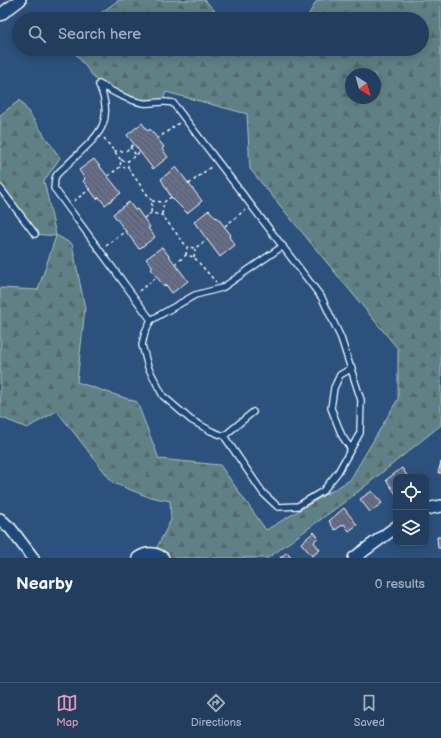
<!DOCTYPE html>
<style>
:root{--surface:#223d5e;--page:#2e4867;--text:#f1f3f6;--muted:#a2aebc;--line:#3f5673;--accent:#e797bd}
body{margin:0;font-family:"Balsamiq Sans",sans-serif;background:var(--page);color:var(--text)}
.controls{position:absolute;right:12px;bottom:12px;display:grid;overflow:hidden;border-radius:8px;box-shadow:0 2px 10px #0003}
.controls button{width:36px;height:36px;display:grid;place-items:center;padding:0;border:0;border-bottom:1px solid var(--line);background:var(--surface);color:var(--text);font:20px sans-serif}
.compass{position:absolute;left:345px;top:68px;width:36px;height:36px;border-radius:50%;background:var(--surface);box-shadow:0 2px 10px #0003;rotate:143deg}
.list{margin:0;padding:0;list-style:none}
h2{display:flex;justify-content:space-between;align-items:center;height:52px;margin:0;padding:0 16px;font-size:17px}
h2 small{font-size:13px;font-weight:400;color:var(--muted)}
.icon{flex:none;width:22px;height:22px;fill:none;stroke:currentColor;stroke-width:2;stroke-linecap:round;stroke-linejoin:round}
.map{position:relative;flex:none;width:441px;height:558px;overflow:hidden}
.search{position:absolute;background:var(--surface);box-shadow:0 2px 10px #0003;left:12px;right:12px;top:12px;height:44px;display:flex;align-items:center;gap:10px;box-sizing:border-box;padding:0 14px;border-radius:22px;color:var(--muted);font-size:15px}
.sheet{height:124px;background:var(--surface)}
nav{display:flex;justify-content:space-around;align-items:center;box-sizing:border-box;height:56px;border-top:1px solid var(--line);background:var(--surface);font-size:11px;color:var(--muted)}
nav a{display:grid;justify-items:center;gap:2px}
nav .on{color:var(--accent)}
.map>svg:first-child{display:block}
.forest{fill:url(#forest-firs);stroke:#aec0c2;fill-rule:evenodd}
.building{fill:url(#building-back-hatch);stroke:#fff}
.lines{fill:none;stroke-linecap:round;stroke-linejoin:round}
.lane-casing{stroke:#fff;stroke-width:8}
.street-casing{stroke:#fff;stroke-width:14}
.path{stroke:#fff;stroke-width:1.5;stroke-dasharray:3 3;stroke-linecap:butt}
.lane{stroke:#1f4a7a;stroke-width:5.5}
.street{stroke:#1f4a7a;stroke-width:11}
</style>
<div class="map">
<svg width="441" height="558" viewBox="0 0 441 558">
<defs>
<pattern id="forest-firs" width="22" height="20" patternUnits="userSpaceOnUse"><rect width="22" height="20" fill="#5e8085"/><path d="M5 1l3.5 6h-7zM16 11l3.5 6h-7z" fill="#56696b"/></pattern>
<pattern id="building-back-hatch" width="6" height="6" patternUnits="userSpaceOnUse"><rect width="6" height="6" fill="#666e89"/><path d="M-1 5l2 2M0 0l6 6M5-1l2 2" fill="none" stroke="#565a64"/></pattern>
</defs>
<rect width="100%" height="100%" fill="#2d517d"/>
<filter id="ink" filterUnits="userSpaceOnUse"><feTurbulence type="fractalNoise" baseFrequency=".025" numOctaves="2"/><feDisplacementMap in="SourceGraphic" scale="8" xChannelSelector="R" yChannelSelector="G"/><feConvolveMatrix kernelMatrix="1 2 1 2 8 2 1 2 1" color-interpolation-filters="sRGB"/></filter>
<g filter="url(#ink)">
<path class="forest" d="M119,0H205L222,19H92Z
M317,0H441V425L354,495L268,558H163L154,553L171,520L170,501L146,496L113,483L57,411L27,428L0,417V288L38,290L56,236L35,234L0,188V115L20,100L60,158L44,181L56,235L72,244L85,308L77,382L137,402L159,459L220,465L266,530L350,480L398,399V349L250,169L247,114L166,92L163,100L143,103L99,84L72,49H422V19H306ZM351,74H375V98H351Z"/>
<path class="building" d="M142,123L148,131L150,129L164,147L162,149L168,157L153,169L127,135Z
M94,159L121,193L105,205L99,197L97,199L83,181L85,179L79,170Z
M176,167L202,201L187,213L171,197L161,179Z
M129,202L135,210L137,209L150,227L148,228L155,237L139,249L113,214Z
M209,210L216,218L217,217L231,235L229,237L235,245L220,257L194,222Z
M162,247L188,281L172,293L166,285L164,287L157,277L151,269L153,267L146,259Z
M441,462V473H438Z
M402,468L408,477H396V494L386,480Z
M372,491L382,503L370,512L360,499Z
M344,508L357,525L349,531L344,524L335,530L329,521Z
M314,532L318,537L314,542L320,550L312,556L301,543Z
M437,537H441V548H438Z
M287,552L291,558H280Z"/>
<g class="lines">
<defs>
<path id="lane" d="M99,84C113,92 127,100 143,103C154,104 161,100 173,103L322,298L341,338L361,400L360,433L338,472L323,491L298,506L278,507L263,493L224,436L211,431L191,420L163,396L148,367L142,345L145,332L151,320L195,295L222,288L283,246
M99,85C118,127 92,139 67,165C64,168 58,172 56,176C54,179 55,185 54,188L151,320
M0,188L35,234
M224,436L253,412
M351,449L342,436L331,408L334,388L340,375L352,368"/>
<path id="street" d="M0,15L20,0
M426,509L441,506
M0,519L11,529L33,558
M138,558C147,552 154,552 163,558
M354,558L396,527"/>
</defs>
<use href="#lane" class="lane-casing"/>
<use href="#street" class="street-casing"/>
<path class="path" d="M104,138L121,160L120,167
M157,139L179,123
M130,147L136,155
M114,151H126L134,144
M121,160L128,161L140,152
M128,168V161
M108,176L120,167L128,168L152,201L151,213
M189,184L212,166
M74,201L90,189
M152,201L164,202L171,197
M162,214L164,202
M144,218L151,213L162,215L187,247
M225,226L245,210
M106,246L126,231
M186,255L187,247L195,248L207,240
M194,257L195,249
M175,264L186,255L194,257L216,282
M139,291L157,277"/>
<use href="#lane" class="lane"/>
<use href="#street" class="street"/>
</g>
</g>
</svg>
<div class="controls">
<button><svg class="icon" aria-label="locate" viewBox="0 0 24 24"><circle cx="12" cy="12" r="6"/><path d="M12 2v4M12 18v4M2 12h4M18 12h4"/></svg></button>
<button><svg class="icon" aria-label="layers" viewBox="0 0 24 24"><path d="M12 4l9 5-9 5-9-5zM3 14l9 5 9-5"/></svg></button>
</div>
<svg class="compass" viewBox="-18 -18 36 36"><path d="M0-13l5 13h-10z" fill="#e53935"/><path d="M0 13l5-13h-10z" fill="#a2aebc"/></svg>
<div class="search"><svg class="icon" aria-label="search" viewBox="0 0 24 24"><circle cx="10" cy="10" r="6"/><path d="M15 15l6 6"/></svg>Search here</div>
</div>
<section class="sheet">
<h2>Nearby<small>0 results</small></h2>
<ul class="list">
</ul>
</section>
<nav>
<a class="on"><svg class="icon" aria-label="map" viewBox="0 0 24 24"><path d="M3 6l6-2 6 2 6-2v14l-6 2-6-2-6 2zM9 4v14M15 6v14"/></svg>Map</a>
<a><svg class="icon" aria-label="directions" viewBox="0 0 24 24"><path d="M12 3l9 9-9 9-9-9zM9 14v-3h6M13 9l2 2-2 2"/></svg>Directions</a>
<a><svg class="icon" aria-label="saved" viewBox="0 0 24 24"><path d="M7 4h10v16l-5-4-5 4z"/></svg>Saved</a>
</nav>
